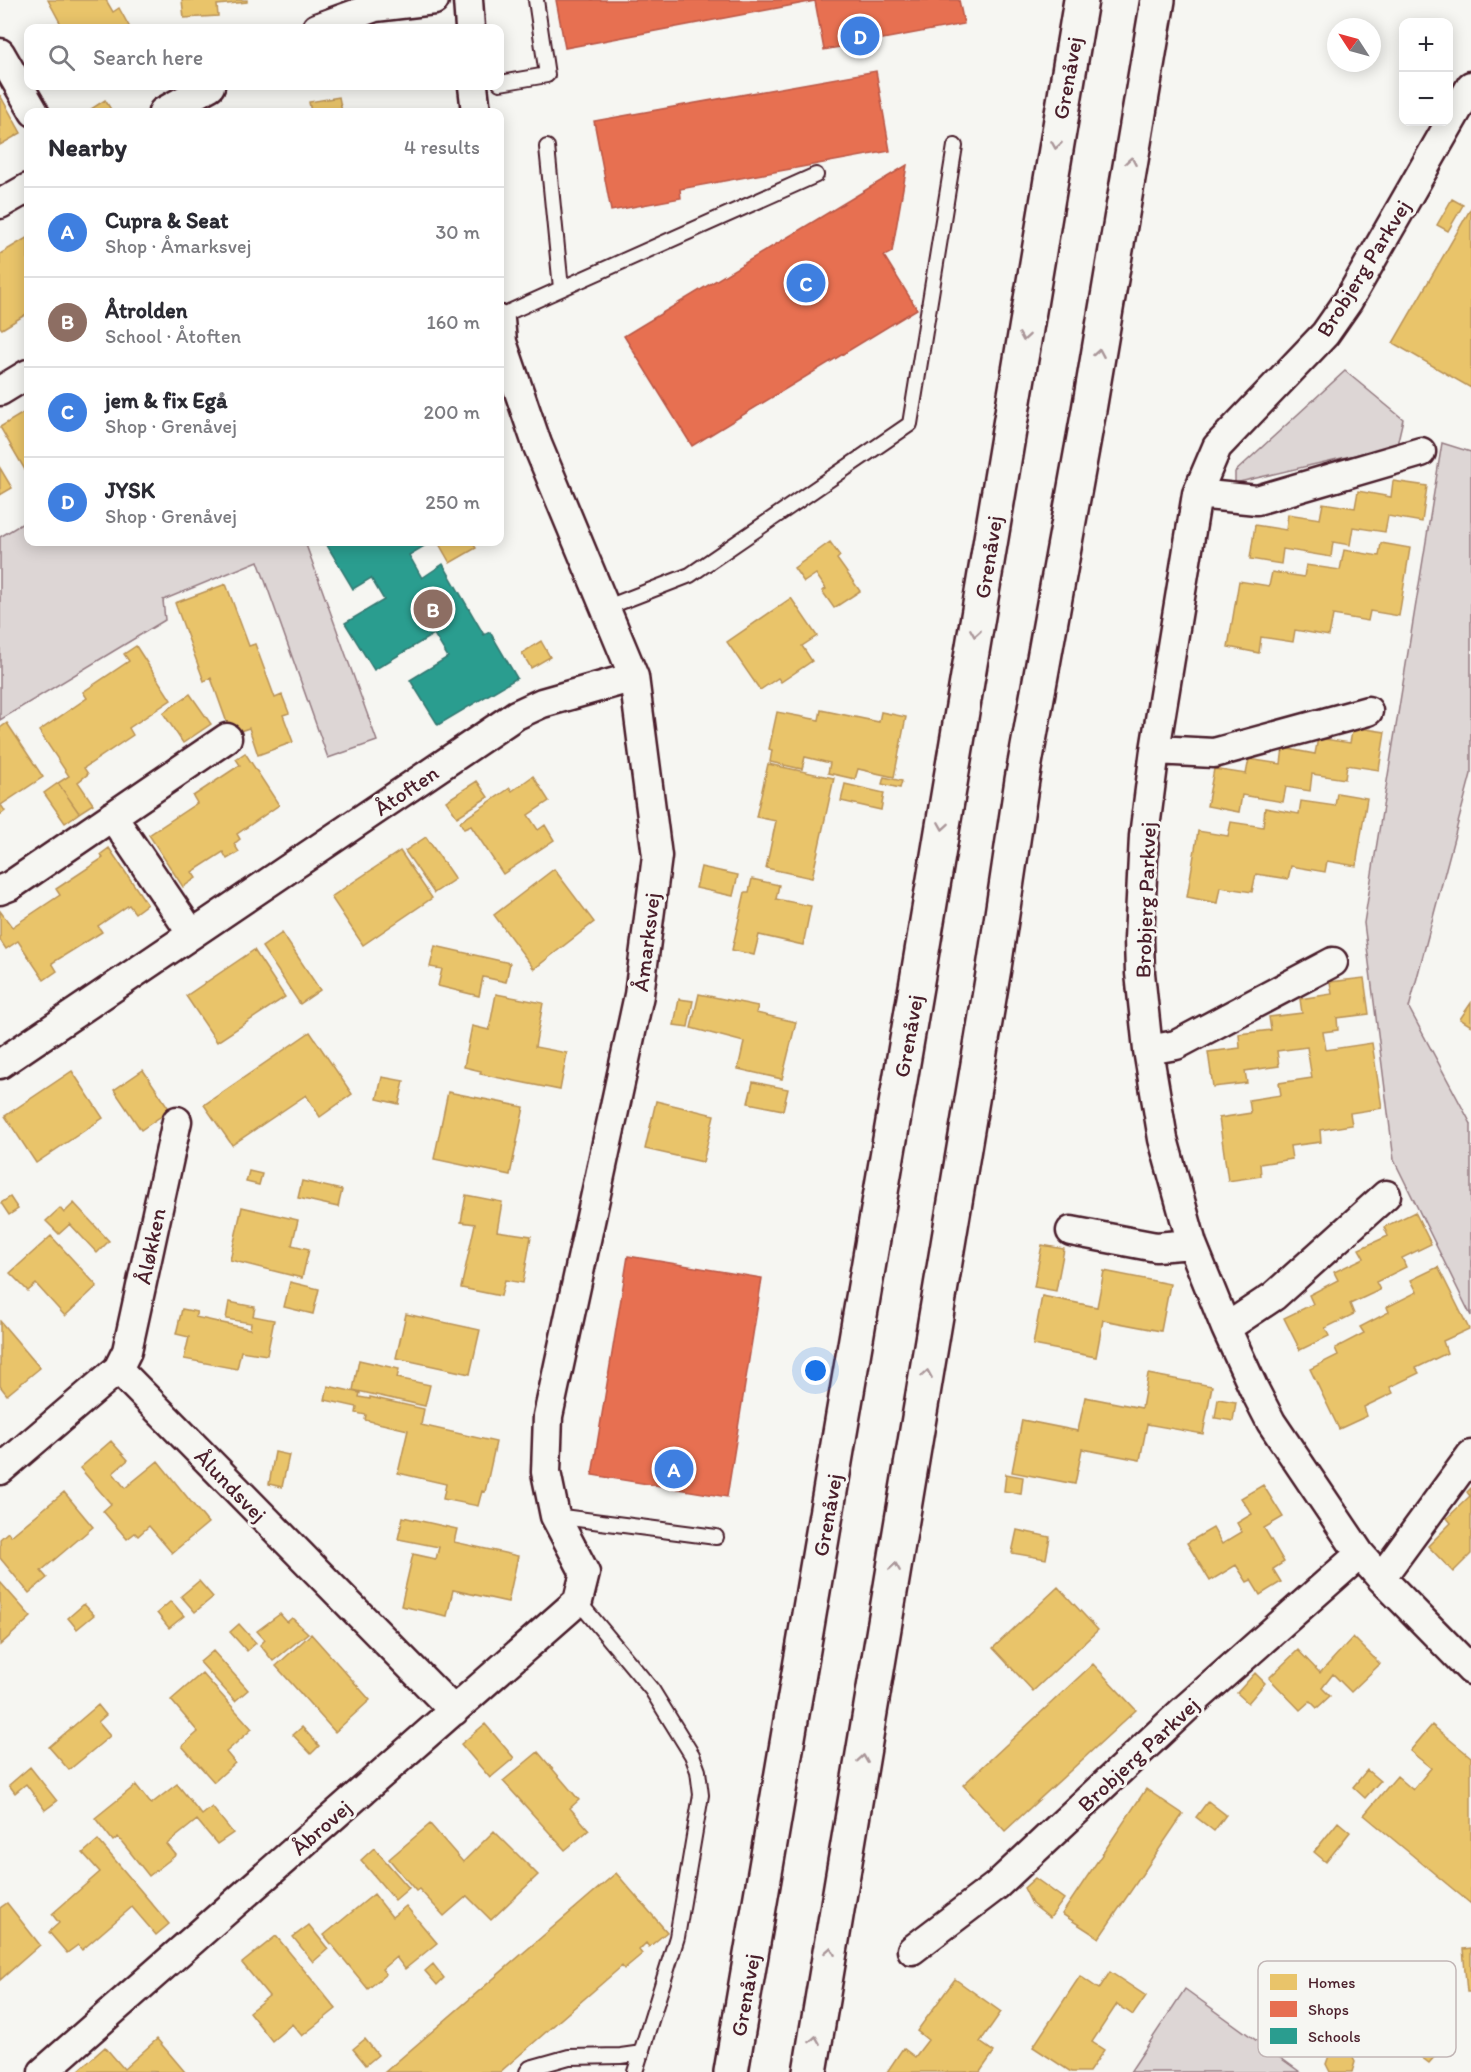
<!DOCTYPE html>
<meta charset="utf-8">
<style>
:root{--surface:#fff;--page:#f7f7f7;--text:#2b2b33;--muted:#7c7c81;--line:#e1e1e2;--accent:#1f6fb2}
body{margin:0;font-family:Itim,sans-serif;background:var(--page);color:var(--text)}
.controls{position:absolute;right:18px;top:18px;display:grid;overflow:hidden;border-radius:12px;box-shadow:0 3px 15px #0003}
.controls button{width:54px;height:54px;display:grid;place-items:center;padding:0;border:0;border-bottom:2px solid var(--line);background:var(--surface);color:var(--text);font:30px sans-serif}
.compass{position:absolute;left:1327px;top:18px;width:54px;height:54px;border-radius:50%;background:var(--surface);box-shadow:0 3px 15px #0003;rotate:306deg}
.you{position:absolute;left:816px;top:1371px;width:21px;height:21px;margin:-15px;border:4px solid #fff;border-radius:50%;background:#1a73e8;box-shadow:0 0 0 9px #1a73e833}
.badge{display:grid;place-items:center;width:39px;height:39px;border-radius:50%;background:var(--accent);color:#fff;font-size:20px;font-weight:700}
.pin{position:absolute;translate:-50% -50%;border:3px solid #fff;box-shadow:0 2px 6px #0006}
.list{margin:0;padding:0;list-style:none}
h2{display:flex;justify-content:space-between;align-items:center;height:78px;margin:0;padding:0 24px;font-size:26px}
h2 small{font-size:20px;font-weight:400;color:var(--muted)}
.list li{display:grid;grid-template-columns:39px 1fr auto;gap:18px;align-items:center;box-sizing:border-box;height:90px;padding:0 24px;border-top:2px solid var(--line)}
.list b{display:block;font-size:22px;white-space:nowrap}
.list p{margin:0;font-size:20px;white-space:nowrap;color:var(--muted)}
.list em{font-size:20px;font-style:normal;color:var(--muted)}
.icon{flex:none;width:33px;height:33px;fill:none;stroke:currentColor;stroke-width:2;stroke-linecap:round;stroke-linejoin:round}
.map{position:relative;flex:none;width:1471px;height:2072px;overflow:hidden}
.search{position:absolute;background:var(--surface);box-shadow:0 3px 15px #0003;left:24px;top:24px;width:480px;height:66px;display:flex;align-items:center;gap:15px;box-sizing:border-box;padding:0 21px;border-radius:12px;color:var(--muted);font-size:22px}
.panel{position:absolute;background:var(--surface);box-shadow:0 3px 15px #0003;left:24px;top:108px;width:480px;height:438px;border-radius:12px}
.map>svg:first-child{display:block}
.green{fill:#ddd6d5;stroke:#947a80;stroke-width:1.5}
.homes{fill:#e9c46a;stroke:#b99257;stroke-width:1.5}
.shops{fill:#e76f51;stroke:#b85746;stroke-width:1.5}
.schools{fill:#2a9d8f;stroke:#347771;stroke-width:1.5}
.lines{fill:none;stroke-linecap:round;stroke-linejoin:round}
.lane-casing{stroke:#4a1f2b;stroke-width:18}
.street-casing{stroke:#4a1f2b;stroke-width:33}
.secondary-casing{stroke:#4a1f2b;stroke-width:38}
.lane{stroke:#f6f6f2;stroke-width:14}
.street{stroke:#f6f6f2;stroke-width:28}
.secondary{stroke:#f6f6f2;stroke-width:33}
.oneway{stroke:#a99598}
.labels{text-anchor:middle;stroke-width:6;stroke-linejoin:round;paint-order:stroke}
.street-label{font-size:22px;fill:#4a1f2b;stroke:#f6f6f2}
.key{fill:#f6f6f2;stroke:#c2b6b6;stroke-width:1.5}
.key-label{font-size:16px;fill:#4a1f2b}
</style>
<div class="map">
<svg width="1471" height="2072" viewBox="0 0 1471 2072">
<rect width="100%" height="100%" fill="#f6f6f2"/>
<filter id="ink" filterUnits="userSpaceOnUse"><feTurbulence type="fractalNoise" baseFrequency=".0167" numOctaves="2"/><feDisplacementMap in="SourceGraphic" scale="12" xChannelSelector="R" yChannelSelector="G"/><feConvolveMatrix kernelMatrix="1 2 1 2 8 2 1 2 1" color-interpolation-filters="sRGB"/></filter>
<g filter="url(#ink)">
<path class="green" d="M1345,371L1403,419L1397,445L1235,483V472Z
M1442,443L1471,452V774L1409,1008L1471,1124V1316L1394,1160L1364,923Z
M28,520V542H305L377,741L328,758L258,561L163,600L165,620L0,720V537Z
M1185,1989L1300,2072H1130Z"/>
<path class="homes" d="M48,0H106L113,12L119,8L130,28H63Z
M182,0H247V2L217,5L218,16L184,18Z
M0,95L21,133L0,145Z
M339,97L342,112H311L309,102Z
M105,100L112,111L92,112L91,109Z
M1452,199L1463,205L1448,231L1437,225Z
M1471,208V388L1393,343Z
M28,237V313L2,329L0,327V254Z
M28,410V475L0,427Z
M0,468L12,488L0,495Z
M1393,481L1427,486L1422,522L1388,516L1385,532L1353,527L1350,545L1333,542L1331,557L1283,549L1281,564L1250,559L1255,525L1286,530L1288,514L1320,519L1323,503L1355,508L1358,491L1391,497Z
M438,542H472L476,548L450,563Z
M830,542L840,556L837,559L860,591L834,608L822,591L826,589L816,574L804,582L794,568Z
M1381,543L1410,548L1399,616L1370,611L1368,621L1333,615L1329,636L1295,630L1293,642L1261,637L1259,653L1228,647L1239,581L1269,586L1272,572L1304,577L1306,565L1340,570L1344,550L1379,556Z
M226,584L249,646L255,644L275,698L282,695L289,713L283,715L293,742L258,755L249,728L231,734L211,678L204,681L175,603Z
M791,598L817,636L802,646L812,661L781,682L778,678L760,690L727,642Z
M541,641L550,657L531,668L522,653Z
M136,646L171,700L129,728L133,735L84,768L88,774L78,782L93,804L79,813L58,783L69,776L39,731L87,698L83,692L129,661L124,654Z
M190,694L211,724L183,743L163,713Z
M821,710L879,722L881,712L906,717L894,777L858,769L855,779L828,773L830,763L805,757L802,769L770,762L772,750L769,749L777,712L819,720Z
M7,723L43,777L1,805L5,811L0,815V728Z
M1353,727L1385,732L1379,770L1347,765L1345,779L1312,774L1310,791L1286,787L1283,802L1242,795L1239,812L1207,806L1214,769L1246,774L1249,759L1281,764L1283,748L1315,754L1318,738L1350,743Z
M245,753L279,805L237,834L240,839L234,844L239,852L227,859L223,852L192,872L196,878L183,887L149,835L197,803L193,796L240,765L236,759Z
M768,764L834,778L812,878L766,868L776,821L756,817Z
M533,776L549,801L528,815L538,830L545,825L554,840L503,874L471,826L464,829L460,822L510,788L512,791Z
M884,777L902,781L900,788L882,784Z
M477,781L488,797L457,817L446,801Z
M58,783L79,813L65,823L44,793Z
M845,784L884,793L881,810L841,801Z
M1337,793L1367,798L1356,866L1327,861L1325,872L1291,866L1288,879L1256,874L1252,892L1220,887L1217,903L1187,897L1198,831L1228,836L1231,822L1263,827L1265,808L1299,814L1301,801L1335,806Z
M426,837L455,879L434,893L405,851Z
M109,848L147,904L135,913L129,905L98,926L102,932L52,963L57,971L44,980L18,941L6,949L0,940V911L12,927L60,895L56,889L103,858L101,854Z
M400,851L432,898L363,945L331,897Z
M701,867L738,875L733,896L696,888Z
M554,869L594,922L534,969L494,915Z
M752,879L779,885L776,899L811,906L803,945L759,935L754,955L732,950L745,892H749Z
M282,933L320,990L300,1004L262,947Z
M435,946L510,963L506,982L483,977L479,996L438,986L442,969L430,967Z
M254,950L285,997L217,1042L186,996Z
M1364,978L1369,1014L1337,1018L1338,1030L1323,1032L1326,1050L1372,1043L1382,1108L1350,1113L1352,1125L1320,1130L1321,1142L1290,1146L1292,1159L1260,1164L1261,1176L1228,1181L1219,1118L1251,1113L1249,1100L1281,1095L1279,1083L1312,1078L1310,1066L1307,1047L1277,1051L1279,1066L1245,1071L1247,1083L1213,1087L1208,1052L1240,1048L1239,1034L1271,1030L1269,1017L1302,1013L1300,999L1332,994L1330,982Z
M496,994L543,1003L535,1047L567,1053L560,1090L480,1074L481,1071L464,1067L472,1026L489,1030Z
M699,994L758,1006L756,1013L796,1022L782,1079L738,1069L744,1042L691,1028Z
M679,999L693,1001L688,1027L674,1025Z
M1471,1003V1026L1460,1019Z
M310,1032L352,1094L320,1117L306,1095L232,1145L204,1105Z
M143,1070L170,1110L141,1130L114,1090Z
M72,1071L103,1118L36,1163L5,1116Z
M382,1077L404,1081L399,1104L377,1099Z
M753,1082L788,1089L783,1110L748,1103Z
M448,1092L524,1107L510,1175L434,1159Z
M656,1101L714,1115L703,1162L645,1149Z
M249,1171L262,1174L259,1185L246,1182Z
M302,1181L342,1190L338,1207L298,1198Z
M466,1195L502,1202L497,1231L531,1236L523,1283L505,1280L501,1296L461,1288L475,1224L461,1222Z
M10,1197L18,1209L9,1215L1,1203Z
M74,1203L109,1241L97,1253L70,1224L59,1234L46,1221L60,1208L64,1213Z
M242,1207L298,1220L292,1245L309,1249L302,1278L230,1260Z
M1415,1212L1431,1244L1402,1258L1406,1267L1376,1282L1380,1290L1350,1304L1354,1314L1325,1328L1329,1336L1300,1350L1284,1318L1313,1304L1309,1295L1338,1280L1334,1272L1364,1258L1359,1249L1388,1236L1384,1227Z
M51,1236L97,1286L65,1316L36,1284L28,1291L10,1273Z
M1042,1245L1064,1249L1056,1291L1034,1287Z
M1438,1267L1469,1329L1443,1341L1447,1353L1416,1368L1419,1373L1390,1387L1393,1393L1364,1407L1367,1416L1339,1429L1310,1369L1338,1355L1335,1348L1364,1333L1360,1327L1389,1312L1387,1307L1417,1292L1411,1280Z
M1104,1271L1170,1284L1161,1331L1103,1320L1096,1357L1033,1345L1042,1296L1097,1307Z
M290,1282L319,1289L313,1314L284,1307Z
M229,1302L255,1307L253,1316L274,1320L267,1355L241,1351L237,1369L184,1359L189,1337L176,1334L182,1309L197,1312L195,1317L250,1329L251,1323L226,1319Z
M406,1314L480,1330L470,1374L396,1358Z
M0,1321L40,1368L7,1395L0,1386Z
M359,1360L399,1369L397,1378L430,1385L425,1406L353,1390Z
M1148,1374L1212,1386L1203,1434L1147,1424L1140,1460L1082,1449L1075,1484L1012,1472L1022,1420L1078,1431L1085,1397L1142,1408Z
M328,1386L360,1393L359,1397L370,1399V1397L424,1409L421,1425L496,1442L485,1492L482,1491L478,1506L443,1499L446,1484L398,1473L408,1430L365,1420L366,1415L356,1413L357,1407L325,1400Z
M1218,1399L1236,1402L1233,1421L1215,1418Z
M111,1441L128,1460L113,1473L125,1488L158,1461L208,1523L172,1553L149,1526L138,1536L135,1533L127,1539L103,1511L111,1504L80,1468Z
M275,1452L289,1455L282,1487L269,1484Z
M1006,1474L1023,1477L1021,1494L1004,1491Z
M1263,1485L1283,1517L1264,1528L1284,1562L1273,1569L1281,1582L1260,1595L1251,1580L1247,1582L1236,1565L1210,1581L1187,1543L1213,1528L1222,1544L1242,1532L1237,1523L1252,1514L1241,1498Z
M1471,1488V1554L1453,1572L1428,1546L1451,1523L1447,1518L1470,1496L1467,1492Z
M64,1492L93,1527L41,1571L47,1578L29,1593L0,1558V1539L8,1532L11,1536Z
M403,1517L457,1529L454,1542L518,1556L508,1602L453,1590L447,1616L401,1606L413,1554L436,1559L439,1547L398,1539Z
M1017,1530L1050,1537L1046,1559L1012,1553Z
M199,1581L213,1597L195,1612L181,1596Z
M0,1582L31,1617L0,1645Z
M1058,1587L1098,1630L1033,1691L993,1648Z
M171,1601L184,1616L169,1628L157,1613Z
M84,1604L94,1615L77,1629L68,1618Z
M280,1614L287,1622L292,1618L308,1633L273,1661L260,1645L265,1640L257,1631Z
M239,1624L256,1643L247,1651L230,1632Z
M311,1634L370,1700L335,1732L276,1666Z
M1353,1637L1380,1664L1351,1692L1333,1674L1322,1688L1330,1696L1317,1708L1310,1701L1300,1710L1269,1678L1298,1650L1320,1673Z
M213,1651L248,1690L235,1701L200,1662Z
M1093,1664L1136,1710L1005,1831L963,1785Z
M202,1673L252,1729L226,1752L235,1763L214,1782L182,1746L198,1732L171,1700Z
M1255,1673L1265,1683L1248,1703L1237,1693Z
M98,1705L106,1715L98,1722L110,1736L69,1770L49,1747Z
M485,1724L514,1758L490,1778L461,1744Z
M1432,1725L1471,1757V1904L1364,1815L1397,1776L1413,1790L1431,1768L1410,1751Z
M302,1727L319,1746L311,1754L293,1735Z
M538,1752L579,1800L570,1808L589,1830L565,1850L503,1781Z
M30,1767L57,1801L45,1810L26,1784L15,1793L9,1785Z
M1367,1770L1380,1781L1365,1798L1353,1787Z
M177,1784L202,1815L212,1807L233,1833L217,1844L197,1820L167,1844L176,1855L149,1876L118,1837L113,1841L95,1818L136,1785L151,1804Z
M1146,1789L1183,1814L1099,1938L1062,1914Z
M1208,1801L1226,1815L1214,1831L1196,1817Z
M1338,1822L1350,1832L1326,1862L1314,1852Z
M430,1824L463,1862L494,1831L538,1875L491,1920L467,1896L444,1916L419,1889L416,1891L389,1859Z
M98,1840L169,1924L156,1935L132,1907L82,1950L78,1945L67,1953L49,1932L59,1923L52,1914L100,1872L83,1853Z
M374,1848L409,1888L395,1900L361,1860Z
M616,1873L667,1932L649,1947L646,1943L639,1950L642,1954L624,1969L622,1966L500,2072H385Z
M1035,1878L1064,1899L1050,1918L1032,1904L1024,1888Z
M374,1894L392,1917L406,1906L437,1943L405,1969L396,1957L382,1969L386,1974L368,1989L324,1935Z
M7,1903L40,1945L0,1980V1908Z
M309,1925L328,1949L313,1962L293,1937Z
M276,1936L336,2009L302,2036L292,2024L272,2041L249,2012L269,1996L242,1963Z
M1471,1948V1992H1467L1463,1949Z
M433,1964L444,1978L437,1985L425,1971Z
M1110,1972L1146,1996L1133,2015L1117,2004L1092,2042L1104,2050L1089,2072H1071L1033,2047L1080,1976L1099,1989Z
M955,1979L1001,2012L980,2042L994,2052L980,2072H887L903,2048L915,2057L928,2040L917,2031Z
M1419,2013L1450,2039L1429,2063L1397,2039Z
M157,2039L185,2072L78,2071L105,2047L124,2069Z
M365,2039L378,2055L366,2065L353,2049Z
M1339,2048L1350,2052L1355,2062L1352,2072H1330L1326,2064L1330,2053Z"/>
<path class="shops" d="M556,0H959L964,24L824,50L815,1L565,48Z
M876,71L890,151L680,189L681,198L611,211L594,121Z
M907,165L892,252L884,256L917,309L692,446L624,336Z
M628,1256L762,1278L727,1497L592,1475Z"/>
<path class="schools" d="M325,542H431L409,555L422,578L443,564L484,635L490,632L517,678L438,725L410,680L448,657L434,634L374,670L345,623L384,600L371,578L353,589Z"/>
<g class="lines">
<defs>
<path id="lane" d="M500,83L547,75L536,0
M547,147L561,288
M500,316L816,175
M605,608L690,575L910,424L955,146
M555,1516L716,1537
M578,1601L652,1690L692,1755L698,1771L701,1795L677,1937L635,2072
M527,2072L530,2068L569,2057L621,2056L642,2053"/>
<path id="street" d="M468,0L470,28
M317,28L375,7L434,0
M0,53L34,112
M473,86L476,112
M1471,86L1348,301L1325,334L1217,447L1197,494L1155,750L1144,836L1139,939L1140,973L1148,1050L1163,1139L1192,1244L1226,1328L1254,1389L1271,1422L1360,1554L1381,1578L1471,1670
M163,112L210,86
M0,204L28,188
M0,391L28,374
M1197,494L1257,500L1421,452
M1155,750L1214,753L1368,711
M112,816L192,934
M0,890L10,886L227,738
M1148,1050L1176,1045L1333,962
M0,1064L516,715L542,703L634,677
M1071,1231L1156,1247L1192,1244
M1226,1328L1274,1296L1386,1195
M118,1369L127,1351L177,1121
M0,1470L118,1369L454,1711
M1381,1578L1471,1455
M912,1950L996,1886L1185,1709L1360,1554
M43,2072L578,1601L585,1573L555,1516L546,1472L548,1416L639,995L657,856L634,677L537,444L502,342L500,320"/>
<path id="secondary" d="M731,2072L918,975L1081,0
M810,2072L994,968L1022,780L1089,410L1158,0"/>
</defs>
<use href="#lane" class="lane-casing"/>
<use href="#street" class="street-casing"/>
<use href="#secondary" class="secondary-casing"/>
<use href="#lane" class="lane"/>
<use href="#street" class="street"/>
<use href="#secondary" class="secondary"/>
</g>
<defs><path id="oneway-chevron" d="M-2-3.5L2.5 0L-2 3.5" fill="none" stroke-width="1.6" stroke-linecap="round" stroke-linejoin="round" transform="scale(1.5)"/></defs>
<g class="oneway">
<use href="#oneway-chevron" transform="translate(1056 145) rotate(99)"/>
<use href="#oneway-chevron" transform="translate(1131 161) rotate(-80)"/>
<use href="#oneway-chevron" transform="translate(1024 337) rotate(99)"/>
<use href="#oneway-chevron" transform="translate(1099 353) rotate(-80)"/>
<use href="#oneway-chevron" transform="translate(975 633) rotate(99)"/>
<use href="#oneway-chevron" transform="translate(943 826) rotate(99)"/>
<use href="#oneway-chevron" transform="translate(927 1374) rotate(-81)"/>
<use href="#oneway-chevron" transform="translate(895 1567) rotate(-81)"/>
<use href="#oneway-chevron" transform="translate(863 1759) rotate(-81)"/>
<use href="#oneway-chevron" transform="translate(830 1951) rotate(-80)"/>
<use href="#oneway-chevron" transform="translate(815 2040) rotate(-81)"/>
</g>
</g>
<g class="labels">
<g class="street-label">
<text transform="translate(1067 78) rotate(-80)" y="8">Grenåvej</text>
<text transform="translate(1363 268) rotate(-58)" y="8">Brobjerg Parkvej</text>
<text transform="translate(988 557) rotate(-81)" y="8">Grenåvej</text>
<text transform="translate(406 790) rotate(-34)" y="8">Åtoften</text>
<text transform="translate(1145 900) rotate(-88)" y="8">Brobjerg Parkvej</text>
<text transform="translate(646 942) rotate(-83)" y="8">Åmarksvej</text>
<text transform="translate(908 1036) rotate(-80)" y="8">Grenåvej</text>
<text transform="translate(150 1246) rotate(-78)" y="8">Åløkken</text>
<text transform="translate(231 1485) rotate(46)" y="8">Ålundsvej</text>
<text transform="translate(827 1515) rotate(-80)" y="8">Grenåvej</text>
<text transform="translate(1138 1754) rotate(-43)" y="8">Brobjerg Parkvej</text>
<text transform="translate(321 1827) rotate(-41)" y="8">Åbrovej</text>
<text transform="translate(745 1995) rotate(-80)" y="8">Grenåvej</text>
</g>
</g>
<rect x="1258" y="1961" width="198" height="96" rx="9" class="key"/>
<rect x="1270" y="1974" width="27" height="16" fill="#e9c46a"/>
<rect x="1270" y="2001" width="27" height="16" fill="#e76f51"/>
<rect x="1270" y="2028" width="27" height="16" fill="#2a9d8f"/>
<g class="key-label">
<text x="1308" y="1988">Homes</text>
<text x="1308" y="2015">Shops</text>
<text x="1308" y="2042">Schools</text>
</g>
</svg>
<div class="controls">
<button>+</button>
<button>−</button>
</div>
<svg class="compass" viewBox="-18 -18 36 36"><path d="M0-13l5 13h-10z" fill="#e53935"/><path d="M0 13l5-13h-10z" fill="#7c7c81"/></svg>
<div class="you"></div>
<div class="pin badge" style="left:674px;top:1469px;background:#3f7fe0">A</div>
<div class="pin badge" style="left:433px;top:609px;background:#8d6e63">B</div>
<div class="pin badge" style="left:806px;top:283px;background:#3f7fe0">C</div>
<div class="pin badge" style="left:860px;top:36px;background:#3f7fe0">D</div>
<div class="search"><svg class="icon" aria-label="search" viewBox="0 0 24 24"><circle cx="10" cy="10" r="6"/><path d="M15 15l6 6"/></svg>Search here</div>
<section class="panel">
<h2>Nearby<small>4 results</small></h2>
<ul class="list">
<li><span class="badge" style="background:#3f7fe0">A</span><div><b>Cupra &amp; Seat</b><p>Shop · Åmarksvej</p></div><em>30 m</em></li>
<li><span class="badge" style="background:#8d6e63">B</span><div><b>Åtrolden</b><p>School · Åtoften</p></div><em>160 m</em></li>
<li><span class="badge" style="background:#3f7fe0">C</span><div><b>jem &amp; fix Egå</b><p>Shop · Grenåvej</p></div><em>200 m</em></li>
<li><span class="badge" style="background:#3f7fe0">D</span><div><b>JYSK</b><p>Shop · Grenåvej</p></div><em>250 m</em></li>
</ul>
</section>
</div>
